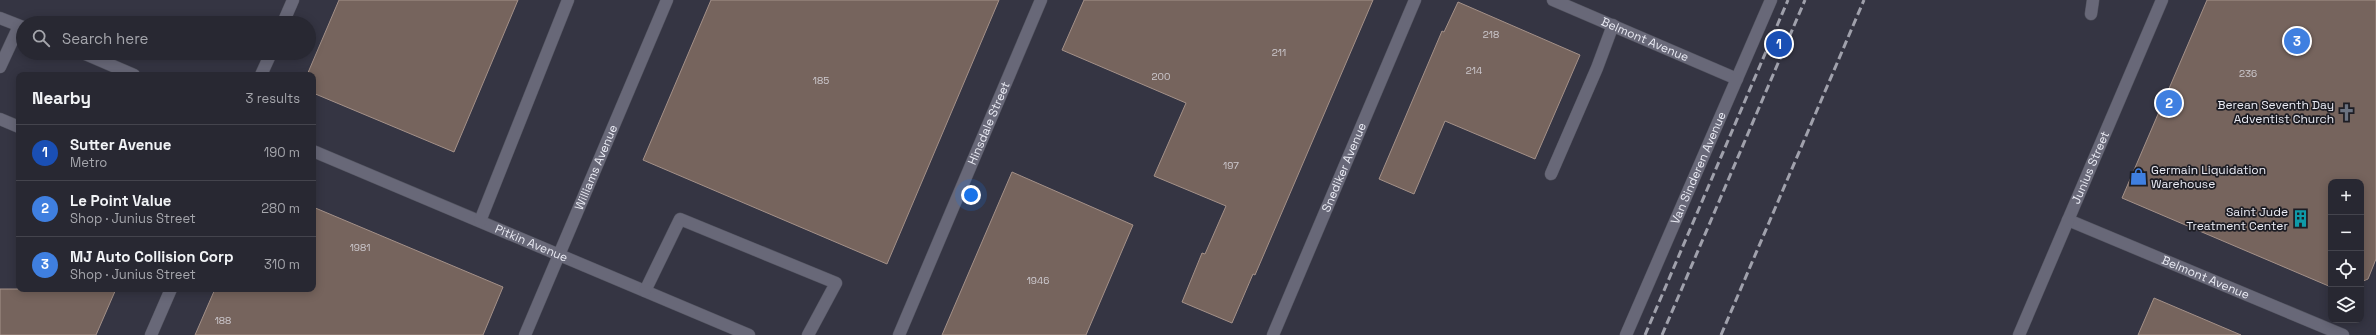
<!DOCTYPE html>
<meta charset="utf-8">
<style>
:root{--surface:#282832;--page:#30303a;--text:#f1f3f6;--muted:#a5a6ac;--line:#44444d;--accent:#55cadf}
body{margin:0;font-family:"Space Grotesk",sans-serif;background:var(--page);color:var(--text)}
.controls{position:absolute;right:12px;bottom:12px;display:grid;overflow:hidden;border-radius:8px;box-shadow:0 2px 10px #0003}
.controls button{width:36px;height:36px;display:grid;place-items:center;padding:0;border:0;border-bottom:1px solid var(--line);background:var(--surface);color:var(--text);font:20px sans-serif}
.you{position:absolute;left:971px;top:195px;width:14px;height:14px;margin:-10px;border:3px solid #fff;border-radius:50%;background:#1a73e8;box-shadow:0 0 0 6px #1a73e833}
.badge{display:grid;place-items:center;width:26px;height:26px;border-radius:50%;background:var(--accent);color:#fff;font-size:13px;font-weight:700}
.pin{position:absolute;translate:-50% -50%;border:2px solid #fff;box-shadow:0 1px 4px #0006}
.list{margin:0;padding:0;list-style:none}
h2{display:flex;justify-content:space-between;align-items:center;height:52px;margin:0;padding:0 16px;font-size:17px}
h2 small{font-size:13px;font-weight:400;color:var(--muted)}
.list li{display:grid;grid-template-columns:26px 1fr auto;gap:12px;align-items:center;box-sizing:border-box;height:56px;padding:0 16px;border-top:1px solid var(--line)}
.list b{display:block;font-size:15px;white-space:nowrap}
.list p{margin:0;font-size:13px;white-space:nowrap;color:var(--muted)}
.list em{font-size:13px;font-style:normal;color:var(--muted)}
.icon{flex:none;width:22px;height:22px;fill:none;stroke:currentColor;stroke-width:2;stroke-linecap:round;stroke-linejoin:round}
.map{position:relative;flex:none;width:2376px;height:335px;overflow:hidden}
.search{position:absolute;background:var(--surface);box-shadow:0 2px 10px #0003;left:16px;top:16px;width:300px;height:44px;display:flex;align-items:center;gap:10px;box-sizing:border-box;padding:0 14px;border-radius:22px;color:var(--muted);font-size:15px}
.panel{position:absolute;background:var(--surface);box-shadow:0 2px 10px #0003;left:16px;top:72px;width:300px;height:220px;border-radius:8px}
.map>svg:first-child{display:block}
.building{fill:#76645d;stroke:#a49189}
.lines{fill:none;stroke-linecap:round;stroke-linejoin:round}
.minor-casing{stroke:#52535f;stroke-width:13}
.minor{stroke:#686878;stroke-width:12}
.rail{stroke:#a0a1ac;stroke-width:3;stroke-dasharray:8 4;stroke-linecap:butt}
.labels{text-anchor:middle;stroke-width:3.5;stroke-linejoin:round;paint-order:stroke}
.number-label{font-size:10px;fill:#cdc9ce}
.street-label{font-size:12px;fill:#eaebf4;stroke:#1d1d24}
.poi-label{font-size:12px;fill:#eaebf4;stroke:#1d1d24;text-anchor:end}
</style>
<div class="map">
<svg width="2376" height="335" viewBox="0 0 2376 335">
<rect width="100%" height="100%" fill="#353543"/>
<path class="building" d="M339,0H518L454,152L313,93V75H307Z
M711,0H999L887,264L643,160Z
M1084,0H1373L1255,275L1253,274L1232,323L1182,302L1202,253L1205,254L1226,206L1154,176L1186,103L1062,50Z
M2207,0H2376V259L2368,279L2361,282V182H2331V287L2122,198Z
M1458,2L1580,55L1535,159L1445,121L1414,194L1379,179L1442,31L1444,32Z
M1012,172L1133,225L1086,335H942Z
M313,207L503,287L483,335H195L215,289H313Z
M0,289H116L96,335H0Z
M2154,298L2241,335H2138Z"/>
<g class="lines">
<defs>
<g id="minor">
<path id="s1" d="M1553,0L1737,79"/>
<path d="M2091,14L2093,0"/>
<path d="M0,18L23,27"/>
<path d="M283,23L293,0"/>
<path d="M83,53L134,75"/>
<path d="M0,67L19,26"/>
<path d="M261,75L271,53"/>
<path d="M0,119L19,127"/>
<path id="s2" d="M313,151L749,335"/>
<path d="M1551,174L1597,68L1613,25"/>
<path id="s3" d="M2068,220L2343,335"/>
<path d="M480,221L568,0"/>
<path d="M645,291L680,219L836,283L808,335"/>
<path d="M151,335L171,289"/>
<path id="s4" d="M525,335L667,0"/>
<path id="s5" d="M899,335L1041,0"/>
<path id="s6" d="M1273,335L1415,0"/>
<path id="s7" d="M1626,335L1771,0"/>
<path id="s8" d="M2019,335L2162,0"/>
</g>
</defs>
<use href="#minor" class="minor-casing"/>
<use href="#minor" class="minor"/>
<path class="rail" d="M1645,335L1788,0
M1662,335L1805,0
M1721,335L1864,0"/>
</g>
<defs>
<symbol id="church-bare" viewBox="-9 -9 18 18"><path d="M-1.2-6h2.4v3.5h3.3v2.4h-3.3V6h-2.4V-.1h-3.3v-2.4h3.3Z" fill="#6b7280" stroke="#1d1d24" stroke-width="2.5" paint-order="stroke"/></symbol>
<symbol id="shop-bare" viewBox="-9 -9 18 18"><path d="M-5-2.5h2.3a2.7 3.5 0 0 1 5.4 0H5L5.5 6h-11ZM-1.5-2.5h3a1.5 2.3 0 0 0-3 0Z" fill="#3f7fe0" stroke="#1d1d24" stroke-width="2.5" paint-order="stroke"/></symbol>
<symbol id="building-bare" viewBox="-9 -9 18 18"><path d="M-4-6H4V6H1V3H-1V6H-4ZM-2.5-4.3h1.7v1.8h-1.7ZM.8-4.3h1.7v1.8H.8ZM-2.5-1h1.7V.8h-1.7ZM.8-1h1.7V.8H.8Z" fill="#0f9aa8" stroke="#1d1d24" stroke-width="2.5" paint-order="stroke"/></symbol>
</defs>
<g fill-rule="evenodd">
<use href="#church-bare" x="2334" y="100" width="25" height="25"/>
<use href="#shop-bare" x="2126" y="164" width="25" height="25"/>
<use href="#building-bare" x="2288" y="206" width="25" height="25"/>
</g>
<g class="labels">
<g class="number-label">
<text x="1491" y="38">218</text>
<text x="1279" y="56">211</text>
<text x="1474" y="74">214</text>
<text x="2248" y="77">236</text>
<text x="1161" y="80">200</text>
<text x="821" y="84">185</text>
<text x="1231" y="169">197</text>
<text x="360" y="251">1981</text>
<text x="1038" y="284">1946</text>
<text x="223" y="324">188</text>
</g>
<g class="street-label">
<text dy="4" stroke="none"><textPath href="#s1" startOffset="100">Belmont Avenue</textPath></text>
<text dy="4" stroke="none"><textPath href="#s5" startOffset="230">Hinsdale Street</textPath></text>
<text dy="4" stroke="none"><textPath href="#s4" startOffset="182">Williams Avenue</textPath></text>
<text dy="4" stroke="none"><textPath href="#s8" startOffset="182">Junius Street</textPath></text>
<text dy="4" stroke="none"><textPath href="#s6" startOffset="182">Snediker Avenue</textPath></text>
<text dy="4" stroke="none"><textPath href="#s7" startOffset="182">Van Sinderen Avenue</textPath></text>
<text dy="4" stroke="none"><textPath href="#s2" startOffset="237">Pitkin Avenue</textPath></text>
<text dy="4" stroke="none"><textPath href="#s3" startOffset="149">Belmont Avenue</textPath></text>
</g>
<g class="poi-label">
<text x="2334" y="109">Berean Seventh Day<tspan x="2334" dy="14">Adventist Church</tspan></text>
<text x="2151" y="174" text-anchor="start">Germain Liquidation<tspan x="2151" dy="14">Warehouse</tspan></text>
<text x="2288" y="216">Saint Jude<tspan x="2288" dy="14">Treatment Center</tspan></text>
</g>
</g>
</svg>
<div class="controls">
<button>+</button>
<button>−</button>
<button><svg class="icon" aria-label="locate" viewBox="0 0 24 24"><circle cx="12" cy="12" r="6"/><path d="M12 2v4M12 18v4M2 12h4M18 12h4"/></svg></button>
<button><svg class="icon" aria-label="layers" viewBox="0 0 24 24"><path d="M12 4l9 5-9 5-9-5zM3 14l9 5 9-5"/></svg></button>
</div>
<div class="you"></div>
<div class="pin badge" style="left:1779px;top:44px;background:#1a4fb4">1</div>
<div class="pin badge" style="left:2169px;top:103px;background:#3f7fe0">2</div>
<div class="pin badge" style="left:2297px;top:41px;background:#3f7fe0">3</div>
<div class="search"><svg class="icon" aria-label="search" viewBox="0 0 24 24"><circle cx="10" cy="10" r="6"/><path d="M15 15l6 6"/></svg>Search here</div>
<section class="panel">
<h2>Nearby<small>3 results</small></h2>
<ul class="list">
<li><span class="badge" style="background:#1a4fb4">1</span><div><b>Sutter Avenue</b><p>Metro</p></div><em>190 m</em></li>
<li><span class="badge" style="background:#3f7fe0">2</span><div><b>Le Point Value</b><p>Shop · Junius Street</p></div><em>280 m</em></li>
<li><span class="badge" style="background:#3f7fe0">3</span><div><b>MJ Auto Collision Corp</b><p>Shop · Junius Street</p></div><em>310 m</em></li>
</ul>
</section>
</div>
